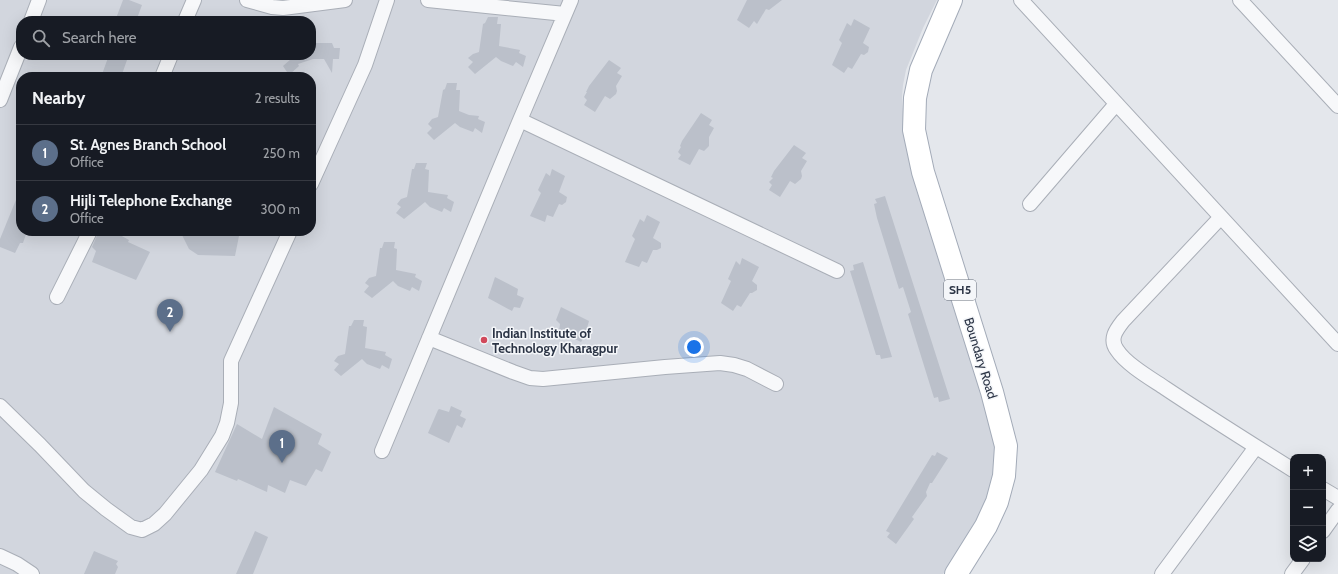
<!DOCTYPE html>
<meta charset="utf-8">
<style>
:root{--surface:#171b24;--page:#242831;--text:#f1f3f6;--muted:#9ea1a6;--line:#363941;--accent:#d1495b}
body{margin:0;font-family:Cabin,sans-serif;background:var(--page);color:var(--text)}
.controls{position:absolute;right:12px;bottom:12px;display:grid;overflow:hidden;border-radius:8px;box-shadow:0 4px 16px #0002}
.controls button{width:36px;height:36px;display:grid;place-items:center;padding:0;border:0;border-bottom:1px solid var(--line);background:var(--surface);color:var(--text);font:20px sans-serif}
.you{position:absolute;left:694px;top:347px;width:14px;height:14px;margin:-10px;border:3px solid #fff;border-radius:50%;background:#1a73e8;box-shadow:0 0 0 6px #1a73e833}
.badge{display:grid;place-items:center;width:26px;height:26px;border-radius:50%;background:var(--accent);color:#fff;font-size:13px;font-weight:700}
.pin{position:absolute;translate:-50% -33px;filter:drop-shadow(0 1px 2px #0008)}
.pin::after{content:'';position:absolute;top:21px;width:14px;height:12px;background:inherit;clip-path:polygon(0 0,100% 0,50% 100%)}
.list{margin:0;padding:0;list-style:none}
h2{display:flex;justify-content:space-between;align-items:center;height:52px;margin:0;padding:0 16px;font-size:17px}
h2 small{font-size:13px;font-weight:400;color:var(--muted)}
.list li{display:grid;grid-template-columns:26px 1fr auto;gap:12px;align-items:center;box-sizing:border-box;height:56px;padding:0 16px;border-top:1px solid var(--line)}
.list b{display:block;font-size:15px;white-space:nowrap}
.list p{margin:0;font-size:13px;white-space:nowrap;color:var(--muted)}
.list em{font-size:13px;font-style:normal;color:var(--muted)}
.icon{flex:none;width:22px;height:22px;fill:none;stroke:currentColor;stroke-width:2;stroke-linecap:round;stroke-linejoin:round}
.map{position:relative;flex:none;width:1338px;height:574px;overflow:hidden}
.search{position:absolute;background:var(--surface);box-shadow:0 4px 16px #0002;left:16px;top:16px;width:300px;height:44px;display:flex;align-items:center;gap:10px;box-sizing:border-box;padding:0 14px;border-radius:16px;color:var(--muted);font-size:15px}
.panel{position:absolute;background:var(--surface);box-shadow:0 4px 16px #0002;left:16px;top:72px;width:300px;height:164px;border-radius:16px}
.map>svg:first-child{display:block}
.built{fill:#d2d6de;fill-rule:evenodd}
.building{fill:#bbc0ca}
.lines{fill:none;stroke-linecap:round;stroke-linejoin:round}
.minor-casing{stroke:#a9aeb7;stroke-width:16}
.primary-casing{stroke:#a3abb8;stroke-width:24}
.minor{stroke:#f7f8fa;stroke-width:14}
.primary{stroke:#fff;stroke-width:22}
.poi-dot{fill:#d1495b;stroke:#f4f6f9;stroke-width:1.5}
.labels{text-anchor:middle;stroke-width:3;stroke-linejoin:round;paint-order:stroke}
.shield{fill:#f4f6f9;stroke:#676e7b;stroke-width:1}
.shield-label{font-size:12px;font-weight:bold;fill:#2b3445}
.poi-label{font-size:13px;font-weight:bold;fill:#2b3445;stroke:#f4f6f9;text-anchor:start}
.street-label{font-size:13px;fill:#2b3445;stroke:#f4f6f9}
</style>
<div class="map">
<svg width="1338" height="574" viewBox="0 0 1338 574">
<rect width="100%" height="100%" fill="#e4e7ec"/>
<path class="built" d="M0,0H937L923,28L906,70L903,85L902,97L904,126L999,450L991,496L968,535L943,574H0ZM21,21H311V55H21ZM21,77H311V231H21Z"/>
<path class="building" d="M123,0H129L142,5L136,21H115Z
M747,0H782L769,10L766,9L757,24L754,21L749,28L737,20Z
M488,17H498L497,24H501L499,46L520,50L519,53L526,56L523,67L516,62L513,66L501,61L496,57L475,74L468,67L473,62L468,58L473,54L479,52L483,24L485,23Z
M854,19L870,28L863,43L869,47L868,52L864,55L861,54L852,69L848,67L844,73L832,65L842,43L839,40L847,23L851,26Z
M311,43H332L334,48H340L339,59H333L332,73L324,59H313L298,64L299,66L289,75L283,66L291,59L290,55H311Z
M109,55H115L127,60L121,77H101Z
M609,60L621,68L617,73L622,76L616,86L617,91L616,94L610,99L605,96L595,112L584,105L587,100L584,97L587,92H586L589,86Z
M447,83H457L456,90H460L459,111L469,115L479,116L478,119L485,122L482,133L475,128L473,132L460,127L455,123L434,140L427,133L432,128L428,124L432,119L438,117L443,90L445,89Z
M701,113L712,120L709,125L714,128L709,137V146L704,151L699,149L690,165L678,159L681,155L678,152L681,147L680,146L682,141Z
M794,145L806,153L802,158L807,161L801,171L802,176L801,179L795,184L790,181L780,197L769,190L772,185L769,182L773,178L771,177L774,171Z
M416,163H427L425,169L429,170L428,192L448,195L447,198L454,202L451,212L444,208L442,212L430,207L425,202L404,219L396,213L401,207L397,204L401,199L407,197L412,169H414Z
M552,169L565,176L559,192L567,197L566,202L562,205L559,204L553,217L547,215L545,222L530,216L541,193L538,190L546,173L550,176Z
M20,190L21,231H27L23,243H20L15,253L0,247V239Z
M885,196L950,399L939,402L938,397L934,398L908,314L911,312L903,287L899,289L877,218L874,204L877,203L875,199Z
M647,215L660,222L653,238L661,243V248L657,250H653L647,263L642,261L639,267L625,262L635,239L632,236L640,219L644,222Z
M99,231H123L120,235L129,240L128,242L150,252L136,280L92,262L96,251L92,247Z
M180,231H240L235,256L198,255L189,249Z
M384,242H395L394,248L397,249L396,270L416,274L415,277L422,281L419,291L412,287L410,291L398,286L393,281L372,298L364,292L369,286L365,283L369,278L376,276L380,248H382Z
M742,258L759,267L752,281L757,285V290L752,293H750L741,307L737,305L733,311L721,303L731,281L728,279L736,261L740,265Z
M863,262L892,357L881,359L880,355H876L855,287L850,271L854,270L853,265Z
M495,277L518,289L517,295L524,298L520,308L514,307L512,311L488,298Z
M561,307L589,321L587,328L589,330L581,342L559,331L560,324L556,320Z
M354,320H364L363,326L367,327L365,348L386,352L385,355L392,359L389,369L382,365L380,369L367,364L362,359L341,376L334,370L339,364L334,361L338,356L345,354L349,326H351Z
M451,406L462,411L460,416L466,419L462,428L457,425L449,443L428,433L438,410L439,409L449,412Z
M274,407L322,434L318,444L331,452L322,472L316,469L306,486L290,480L285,493L268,485L267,492L238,479L237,481L215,472L237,424L262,439Z
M937,452L948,458L932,483H930L926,492L927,496L912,517L914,519L896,544L887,537L890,533L886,531L932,455L935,456Z
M255,531L268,537L253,574H236Z
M94,551L118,561L116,564L118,567L115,574H84Z"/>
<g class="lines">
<defs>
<path id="minor" d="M247,0L272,7L283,8L345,0
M428,0L565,14
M1021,0L1338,344
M1240,0L1338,106
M31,21L39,0
M185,21L194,0
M162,77L171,55
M0,100L21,47
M520,120L837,271
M311,184L365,65L387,0
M1030,204L1116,104
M1221,217L1123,321C1116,330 1109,339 1117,350C1126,364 1150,378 1165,388C1207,416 1250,443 1293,470
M57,297L90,231
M429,338L513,372L530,378L543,379L665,367L720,363L734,365L747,369L776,384
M0,406L40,445L84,491L106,509L131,527L142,530L154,524L165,514L201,470L222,436L227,423L231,403V361L290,231
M382,451L520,120L571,0
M1323,489L1338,498
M1323,531L1338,510
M0,556L17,564L32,574
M1162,574L1256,447
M1292,574L1303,559"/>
<path id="primary" d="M951,0L921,70L915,98L914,130L923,172L992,392L1006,446L1004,476L997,502L986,526L956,574"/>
</defs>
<use href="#minor" class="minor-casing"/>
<use href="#primary" class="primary-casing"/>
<use href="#minor" class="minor"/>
<use href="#primary" class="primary"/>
</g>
<circle class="poi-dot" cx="484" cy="340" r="4"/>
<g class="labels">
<rect class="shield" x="944" y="280" width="32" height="20" rx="3"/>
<g class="shield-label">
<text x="960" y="294">SH5</text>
</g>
<g class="poi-label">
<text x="492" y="338">Indian Institute of<tspan x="492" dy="15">Technology Kharagpur</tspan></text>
</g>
<g class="street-label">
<text transform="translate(981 358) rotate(73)" y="5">Boundary Road</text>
</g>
</g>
</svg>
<div class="controls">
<button>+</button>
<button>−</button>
<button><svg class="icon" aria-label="layers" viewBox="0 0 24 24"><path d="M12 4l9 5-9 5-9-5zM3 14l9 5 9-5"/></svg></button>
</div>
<div class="you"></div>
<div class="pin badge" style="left:282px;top:463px;background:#5c6f8a">1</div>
<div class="pin badge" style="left:170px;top:332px;background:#5c6f8a">2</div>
<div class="search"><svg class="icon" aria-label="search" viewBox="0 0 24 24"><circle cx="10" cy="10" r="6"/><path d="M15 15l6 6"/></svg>Search here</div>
<section class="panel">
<h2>Nearby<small>2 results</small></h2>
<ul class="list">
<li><span class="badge" style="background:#5c6f8a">1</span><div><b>St. Agnes Branch School</b><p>Office</p></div><em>250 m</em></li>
<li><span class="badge" style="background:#5c6f8a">2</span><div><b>Hijli Telephone Exchange</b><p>Office</p></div><em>300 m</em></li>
</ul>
</section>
</div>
